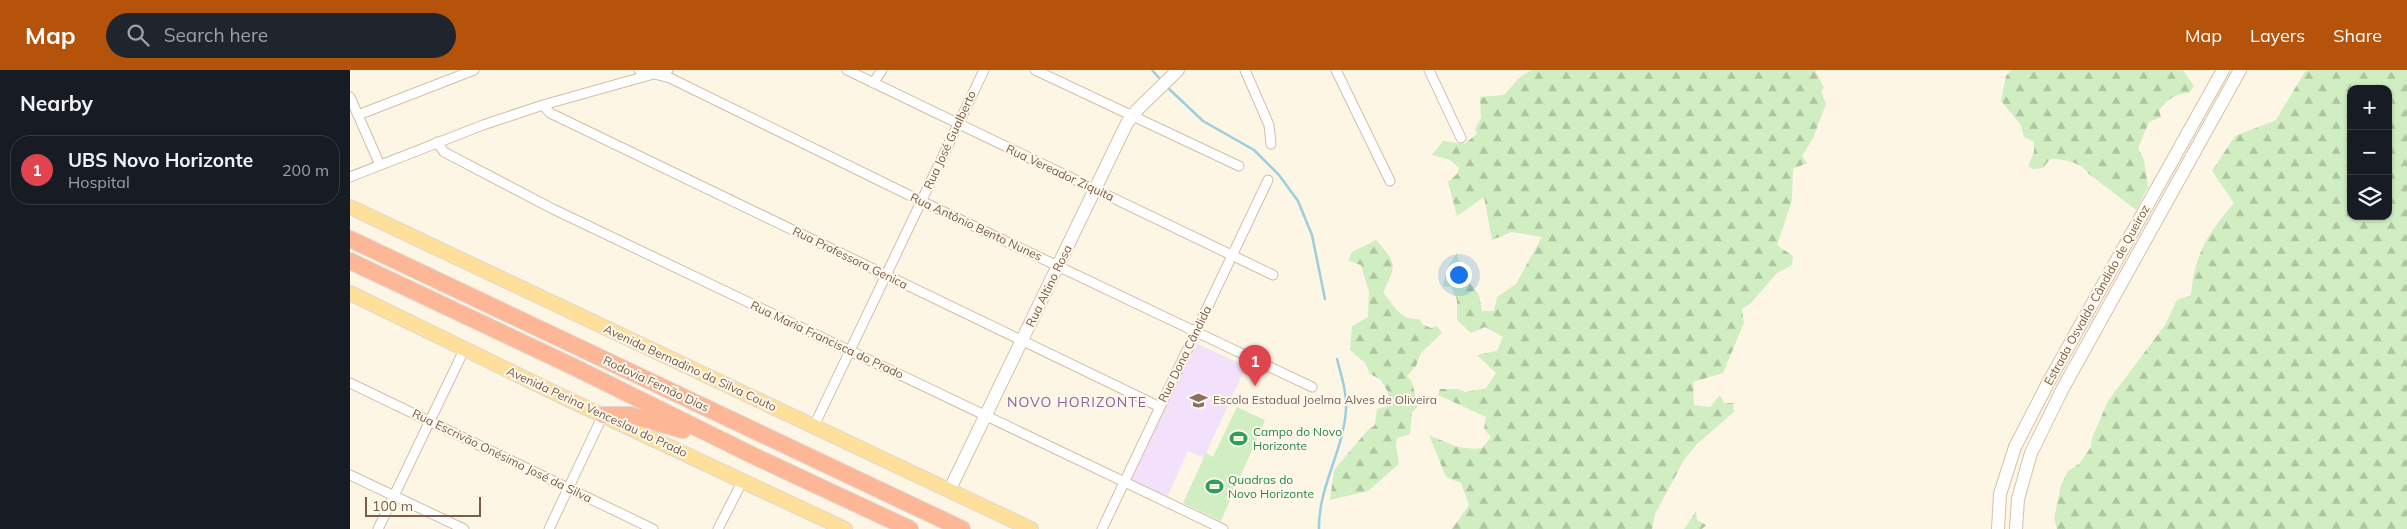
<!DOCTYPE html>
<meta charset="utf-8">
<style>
:root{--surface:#171b24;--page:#20242c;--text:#f1f3f6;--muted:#9ea1a6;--line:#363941;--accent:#b45309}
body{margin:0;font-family:Mulish,sans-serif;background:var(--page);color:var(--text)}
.controls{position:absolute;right:15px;top:15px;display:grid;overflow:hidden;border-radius:10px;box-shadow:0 1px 4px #0004}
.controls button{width:45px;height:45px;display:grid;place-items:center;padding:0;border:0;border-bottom:1px solid var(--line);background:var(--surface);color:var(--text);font:25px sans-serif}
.scale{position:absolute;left:15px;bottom:12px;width:116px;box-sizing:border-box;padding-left:5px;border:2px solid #7a5c47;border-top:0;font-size:14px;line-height:18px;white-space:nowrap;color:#7a5c47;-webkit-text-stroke:4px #fff9ed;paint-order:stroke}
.you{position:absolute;left:1108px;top:204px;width:18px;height:18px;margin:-12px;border:4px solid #fff;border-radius:50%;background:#1a73e8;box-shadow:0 0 0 8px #1a73e833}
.badge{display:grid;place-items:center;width:32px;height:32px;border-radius:50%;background:var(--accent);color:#fff;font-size:16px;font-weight:700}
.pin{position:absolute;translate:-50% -41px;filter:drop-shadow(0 1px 2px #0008)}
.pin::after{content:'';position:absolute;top:26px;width:18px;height:15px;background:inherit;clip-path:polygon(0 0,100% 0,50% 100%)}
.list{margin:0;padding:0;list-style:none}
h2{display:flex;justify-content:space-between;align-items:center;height:65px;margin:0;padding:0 20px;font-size:21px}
h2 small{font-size:16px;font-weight:400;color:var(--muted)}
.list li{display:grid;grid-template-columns:32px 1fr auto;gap:15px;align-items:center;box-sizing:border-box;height:70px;margin:0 10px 10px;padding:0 10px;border:1px solid var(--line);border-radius:20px}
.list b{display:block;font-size:19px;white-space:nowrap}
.list p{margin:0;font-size:16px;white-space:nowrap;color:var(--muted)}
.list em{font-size:16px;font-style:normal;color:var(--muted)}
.icon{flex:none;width:28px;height:28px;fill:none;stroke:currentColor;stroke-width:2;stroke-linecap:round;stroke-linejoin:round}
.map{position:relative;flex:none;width:2057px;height:459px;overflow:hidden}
header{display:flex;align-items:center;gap:30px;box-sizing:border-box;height:70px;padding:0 25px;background:var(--accent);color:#fff}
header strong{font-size:24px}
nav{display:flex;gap:28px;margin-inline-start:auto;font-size:18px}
.search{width:350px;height:45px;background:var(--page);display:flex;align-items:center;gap:12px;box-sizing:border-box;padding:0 18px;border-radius:28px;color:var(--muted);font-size:19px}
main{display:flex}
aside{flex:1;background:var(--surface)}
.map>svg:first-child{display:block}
.education{fill:#f3e1fb}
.forest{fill:url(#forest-firs);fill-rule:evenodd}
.garden{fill:#d0eec1}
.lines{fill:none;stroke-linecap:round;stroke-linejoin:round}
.stream{stroke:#9ccfdd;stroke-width:2.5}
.street-casing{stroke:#d1bea9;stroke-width:11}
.secondary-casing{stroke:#d7c0a9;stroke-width:14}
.primary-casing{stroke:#dfd8d3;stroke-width:16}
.highway-casing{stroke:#dfd8d3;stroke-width:18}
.street{stroke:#fff;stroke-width:9}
.secondary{stroke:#fff;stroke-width:12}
.primary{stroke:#ffe09b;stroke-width:14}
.highway{stroke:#feb796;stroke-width:16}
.labels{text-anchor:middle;stroke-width:4;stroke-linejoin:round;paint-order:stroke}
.street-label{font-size:12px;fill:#7a5c47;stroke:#fff9ed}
.education-label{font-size:12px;fill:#785e54;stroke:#fff9ed;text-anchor:start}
.leisure-label{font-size:12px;fill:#27864d;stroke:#fff9ed;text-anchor:start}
.neighbourhood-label{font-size:14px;letter-spacing:1px;fill:#8d629e;stroke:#fff9ed}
</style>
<header>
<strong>Map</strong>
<div class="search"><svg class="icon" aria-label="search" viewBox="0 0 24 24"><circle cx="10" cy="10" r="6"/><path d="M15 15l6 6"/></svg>Search here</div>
<nav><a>Map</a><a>Layers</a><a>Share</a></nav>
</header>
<main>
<aside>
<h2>Nearby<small></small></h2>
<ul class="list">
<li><span class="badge" style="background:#e0444e">1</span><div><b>UBS Novo Horizonte</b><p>Hospital</p></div><em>200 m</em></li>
</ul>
</aside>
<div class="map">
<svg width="2057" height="459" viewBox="0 0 2057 459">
<defs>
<pattern id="forest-firs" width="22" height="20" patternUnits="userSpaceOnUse" patternTransform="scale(1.25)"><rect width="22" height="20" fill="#d0eec1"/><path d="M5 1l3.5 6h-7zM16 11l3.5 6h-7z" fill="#aec49f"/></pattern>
</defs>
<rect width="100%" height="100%" fill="#fef6e4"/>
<path class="education" d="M843,272L896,296L854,388L838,381L817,427L781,411Z"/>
<path class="forest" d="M1181,0H1465L1474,18L1471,21L1476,34L1463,68L1452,86L1457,93L1443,99L1442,130L1427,175L1443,186L1442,195L1427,203L1401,233L1392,239L1394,253L1373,303L1343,312L1344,335L1360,337L1370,325L1374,333H1383L1384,342L1347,374L1334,390L1305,444L1302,459H1102L1119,435L1111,413L1096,407L1079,365C1098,373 1111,381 1132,378L1141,367L1134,359L1136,347L1088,325L1090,319H1108L1115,322L1136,318L1146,303L1127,285L1147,281L1153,267L1135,257L1121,263L1107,250V230L1101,217L1093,216L1098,196L1107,183L1110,198L1129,225L1132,241H1144L1147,227L1166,214L1192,167L1162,162L1142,170L1134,127L1107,146L1098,112L1107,104L1109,98L1100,90L1082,85L1093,71L1114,74L1127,64L1125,59L1131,48L1130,27L1154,25L1169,8Z
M1661,0H1833L1844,16L1839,23C1825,24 1818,29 1809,40L1811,47L1799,52L1788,78L1794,90L1798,117L1786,140L1739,104C1731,92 1714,89 1700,89L1693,98L1683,99L1678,96L1684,82V72L1674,67L1671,55L1651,31L1656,6Z
M1956,0H2057V459H1707L1704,449L1711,415L1718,401L1729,394L1741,377L1742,368L1758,331L1815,255L1827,230L1841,225C1845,183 1857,165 1884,133L1862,101L1885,66L1926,50ZM2001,19H2038V146H2001Z
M1026,170C1047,194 1047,194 1033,222C1043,235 1051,251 1070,249L1072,254L1081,258L1087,256L1092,263L1071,283L1066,296L1057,306L1062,312L1068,336L1062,342L1060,364L1047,368L1046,376L1049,394L1018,421L980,430L984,400L1017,361L1025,355L1027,339L1038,336V322L1030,309L1020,304L1015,293L1000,280L1002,256L1018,247L1019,222L1011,195L998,191L1002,182Z
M1346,441L1347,450L1356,455L1352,459H1334Z"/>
<path class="garden" d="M887,337L915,350L871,451L833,433L856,383L863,387Z"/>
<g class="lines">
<path class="stream" d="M802,0L811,10
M816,16L853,51L904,80L929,105L948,131L962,165L975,229
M969,459C968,417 994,380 996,339C997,322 991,305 987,289"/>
<defs>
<path id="street" d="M289,0L320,8L571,131L962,317
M497,0L923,205
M685,0L889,96
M895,0L919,55L921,74
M986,0L1040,111
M1079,0L1111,68
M523,13L532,0
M0,27L30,95
M193,35L200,43L810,337
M8,45L124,0
M87,72L94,82L203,139L873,459
M0,107L133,55L193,35L318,0
M0,313L303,459
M464,356L634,0
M0,405L114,459
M28,459L114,280
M199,459L253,345
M368,459L393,410
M752,459L918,110"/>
<path id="secondary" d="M599,421L777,53L787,40L828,0
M1648,459L1650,424L1665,377L1698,313L1873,0
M1666,459L1668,429L1681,383L1712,320L1890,0"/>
<path id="primary" d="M0,137L681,459
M0,223L209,325L495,459"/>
<path id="highway" d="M0,169L612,459
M0,191L224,297L404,386L560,459
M253,345H280L333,360"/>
</defs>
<use href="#street" class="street-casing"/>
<use href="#secondary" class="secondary-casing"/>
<use href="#primary" class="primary-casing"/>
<use href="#highway" class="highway-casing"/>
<use href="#street" class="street"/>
<use href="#secondary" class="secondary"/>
<use href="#primary" class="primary"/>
<use href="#highway" class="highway"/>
</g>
<defs>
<symbol id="school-bare" viewBox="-9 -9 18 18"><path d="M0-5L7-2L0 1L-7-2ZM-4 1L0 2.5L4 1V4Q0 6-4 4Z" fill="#8d6e63" stroke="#fff9ed" stroke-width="2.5" paint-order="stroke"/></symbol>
<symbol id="stadium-bare" viewBox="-9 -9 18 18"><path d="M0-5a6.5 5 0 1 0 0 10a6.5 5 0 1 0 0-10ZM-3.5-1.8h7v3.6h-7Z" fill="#2e9e5b" stroke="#fff9ed" stroke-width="2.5" paint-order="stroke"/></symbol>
</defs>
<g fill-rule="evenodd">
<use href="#school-bare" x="836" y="318" width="25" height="25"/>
<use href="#stadium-bare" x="876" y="356" width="25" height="25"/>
<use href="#stadium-bare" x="852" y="404" width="25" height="25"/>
</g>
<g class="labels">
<g class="street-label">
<text transform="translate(600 70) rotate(-65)" y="4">Rua José Gualberto</text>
<text transform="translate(710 103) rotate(25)" y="4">Rua Vereador Ziquita</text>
<text transform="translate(626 157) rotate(25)" y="4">Rua Antônio Bento Nunes</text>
<text transform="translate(500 188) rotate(26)" y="4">Rua Professora Genica</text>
<text transform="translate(699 216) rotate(-64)" y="4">Rua Altino Rosa</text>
<text transform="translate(1747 225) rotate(-61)" y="4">Estrada Osvaldo Cândido de Queiroz</text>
<text transform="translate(477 270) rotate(25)" y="4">Rua Maria Francisca do Prado</text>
<text transform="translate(835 284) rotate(-64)" y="4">Rua Dona Cândida</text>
<text transform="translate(340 298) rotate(25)" y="4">Avenida Bernadino da Silva Couto</text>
<text transform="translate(306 314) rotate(25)" y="4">Rodovia Fernão Dias</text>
<text transform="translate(247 342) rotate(25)" y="4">Avenida Perina Venceslau do Prado</text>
<text transform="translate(152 386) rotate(26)" y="4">Rua Escrivão Onésimo José da Silva</text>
</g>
<g class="education-label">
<text x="863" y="334">Escola Estadual Joelma Alves de Oliveira</text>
</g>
<g class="leisure-label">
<text x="903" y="366">Campo do Novo<tspan x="903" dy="14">Horizonte</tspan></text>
<text x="878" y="414">Quadras do<tspan x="878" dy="14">Novo Horizonte</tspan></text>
</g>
<g class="neighbourhood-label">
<text x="727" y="337">NOVO HORIZONTE</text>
</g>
</g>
</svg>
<div class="controls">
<button>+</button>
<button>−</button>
<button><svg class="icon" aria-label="layers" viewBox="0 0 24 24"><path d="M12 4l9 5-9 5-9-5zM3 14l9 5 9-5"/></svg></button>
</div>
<div class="scale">100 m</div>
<div class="you"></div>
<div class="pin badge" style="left:905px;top:316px;background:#e0444e">1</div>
</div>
</main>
